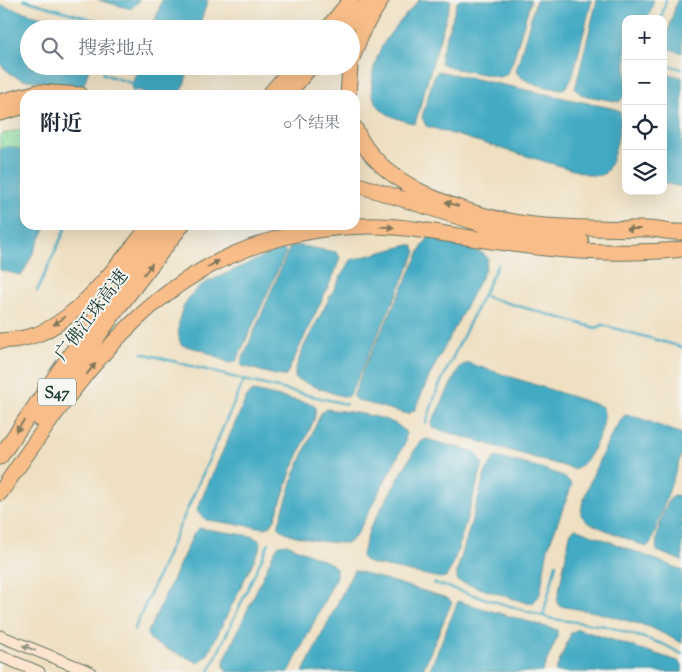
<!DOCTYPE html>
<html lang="zh">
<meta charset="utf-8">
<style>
:root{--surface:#fff;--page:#f2f2f3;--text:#1f2937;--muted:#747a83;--line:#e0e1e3}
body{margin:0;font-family:"Sorts Mill Goudy","Noto Serif SC",serif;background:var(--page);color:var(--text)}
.controls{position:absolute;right:15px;top:15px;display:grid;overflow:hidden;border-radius:10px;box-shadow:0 5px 20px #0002}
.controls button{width:45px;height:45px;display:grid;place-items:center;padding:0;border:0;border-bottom:1px solid var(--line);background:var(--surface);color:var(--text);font:25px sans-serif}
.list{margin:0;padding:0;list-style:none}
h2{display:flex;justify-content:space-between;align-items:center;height:65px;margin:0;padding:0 20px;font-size:21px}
h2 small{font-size:16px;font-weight:400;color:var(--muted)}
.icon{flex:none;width:28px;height:28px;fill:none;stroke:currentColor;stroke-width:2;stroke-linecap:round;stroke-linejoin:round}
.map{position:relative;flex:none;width:682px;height:672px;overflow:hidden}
.search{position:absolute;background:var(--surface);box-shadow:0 5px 20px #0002;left:20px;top:20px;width:340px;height:55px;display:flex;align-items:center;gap:12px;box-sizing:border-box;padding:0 18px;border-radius:28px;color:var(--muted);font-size:19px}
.panel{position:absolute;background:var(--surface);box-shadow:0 5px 20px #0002;left:20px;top:90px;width:340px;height:140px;border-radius:15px}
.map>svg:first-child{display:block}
.garden{fill:url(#garden-dots);stroke:#568e6a}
.water{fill:#43aac3;stroke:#31747c}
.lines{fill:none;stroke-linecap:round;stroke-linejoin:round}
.stream{stroke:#43aac3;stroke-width:2.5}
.secondary-casing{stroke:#687666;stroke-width:13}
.motorway-casing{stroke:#687666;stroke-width:17}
.secondary{stroke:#fce5cf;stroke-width:11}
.motorway{stroke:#f8bd88;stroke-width:15}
.oneway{fill:#81775a}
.oneway2{fill:#8e9182}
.labels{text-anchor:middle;stroke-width:4;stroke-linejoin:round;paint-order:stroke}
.shield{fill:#f6f6f2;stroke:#60746d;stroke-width:1}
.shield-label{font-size:16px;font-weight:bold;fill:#1f3d34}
.street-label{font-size:18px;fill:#1f3d34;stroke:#f6f6f2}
</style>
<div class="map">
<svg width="682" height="672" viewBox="0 0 682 672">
<defs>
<pattern id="garden-dots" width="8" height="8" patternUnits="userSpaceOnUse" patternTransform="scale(1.25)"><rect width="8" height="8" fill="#8ce0a1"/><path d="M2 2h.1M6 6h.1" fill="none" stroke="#78c18b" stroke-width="1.8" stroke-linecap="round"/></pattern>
</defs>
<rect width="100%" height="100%" fill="#f6f6f2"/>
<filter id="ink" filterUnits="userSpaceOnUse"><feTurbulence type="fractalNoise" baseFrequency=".02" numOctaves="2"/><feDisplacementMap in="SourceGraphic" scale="10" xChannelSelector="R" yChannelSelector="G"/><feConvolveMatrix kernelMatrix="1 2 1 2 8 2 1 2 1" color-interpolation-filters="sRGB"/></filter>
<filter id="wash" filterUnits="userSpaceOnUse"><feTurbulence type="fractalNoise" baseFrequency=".0096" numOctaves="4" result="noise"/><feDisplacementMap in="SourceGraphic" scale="20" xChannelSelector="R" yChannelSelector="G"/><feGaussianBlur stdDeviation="1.12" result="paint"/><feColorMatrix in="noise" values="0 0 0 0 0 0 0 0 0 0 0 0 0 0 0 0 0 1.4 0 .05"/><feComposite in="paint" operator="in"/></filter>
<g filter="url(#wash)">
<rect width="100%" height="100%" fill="#efe0c2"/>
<path class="garden" d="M25,128V151L0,149V135Z"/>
<path class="water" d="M98,0H140L131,9Z
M162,0H208L198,29H152Z
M419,0H451L415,124C405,121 392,118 383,111C374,103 370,93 372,81C375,44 396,27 419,0Z
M458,0H531L512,64L506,75L499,77L451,68L441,63V54Z
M536,0H592L573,75L570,82L564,89C551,89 521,83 516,71Z
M597,0H654L648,19H626V94L619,102L582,95L575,89Z
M677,0H682V53L664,47Z
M0,5L84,29H29V66H90L84,84L77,87L21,79L11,74L0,64Z
M138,66H190L181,95H152L131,88Z
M438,71L616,109L620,112C623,122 613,166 605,173C601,176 596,176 590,175L426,126L422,117L434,76Z
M663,73L682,77V187L663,183Z
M9,146L25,151V225H47L23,273L19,275L0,270V149Z
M437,236L484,254L488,258L485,270L429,377L415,410L407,414L356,400L353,397L363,370L422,247L428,238Z
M296,245L336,252L340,257L335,272L286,376C276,377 253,368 242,366L241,362L290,247Z
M408,245H413L416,252L350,395C347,397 347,397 343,396C338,396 297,380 295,378V370L304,346L341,276L351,260Z
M282,248L286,252L236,362L229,363L202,350L181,345C173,322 184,297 203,284Z
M468,363L601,406C613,417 588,467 574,469L432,428V422L457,372L461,366Z
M253,391L313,404L316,408L314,420L292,469L275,519L269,527L264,528L206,520L198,513L197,509L247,396Z
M327,409C347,412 395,415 406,433L405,443L356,536L348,543C336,544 283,538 278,526L295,473L321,413Z
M625,415L634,416L682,434V453L651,543L646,547L587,522L581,515C579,501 614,423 625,415Z
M426,439L475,452L483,464L453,565L446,577L440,578L368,563L361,557L370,528L418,444Z
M495,457C510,461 566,470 572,485L548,548L540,594L533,603H527L457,581V571L486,471Z
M674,495L682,496V561L657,551C653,542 665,499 674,495Z
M199,528L252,536L260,541L261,546L208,654L199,663L152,642L147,634L194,533Z
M575,528L682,570V643L650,627L595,612L559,606L557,601L570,534Z
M287,544L332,564L336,568V578L289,672H227L224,668V661L274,552L279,545Z
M354,570L447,598L452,602L422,672H303Z
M458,601L557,630V638L542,672H429Z
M578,629L678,661L682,664V672H555L571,633Z"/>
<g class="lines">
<path class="stream" d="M24,0L102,22L112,29
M661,19L666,0
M663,64L682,69
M105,66L103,74L134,84
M132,95L136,87
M37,291L67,225
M483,296L596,328L603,325L682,347
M142,353L244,380L346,404
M426,423L438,388L498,264
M434,583L553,619L606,626L663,644L682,654
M543,616L556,564
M134,630L244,380
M209,672L269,543"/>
</g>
</g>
<g filter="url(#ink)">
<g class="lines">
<defs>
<path id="secondary" d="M0,636L90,672
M0,656L39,672"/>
<path id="motorway" d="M327,29L351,0
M344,29L370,0
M351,61L363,29L381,0
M269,95L294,66
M287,95L311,66
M348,95L350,66
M0,102L38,92L81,95
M0,113L25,106
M355,128C379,189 474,218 534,225C572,229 610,228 648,229C659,229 671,233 682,232
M355,184L491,227L581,241
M0,341C13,340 26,339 38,334C82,316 120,261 151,225
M39,419L118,308L182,225
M0,457L108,300L165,225
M0,493C42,432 84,368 138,318C214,246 318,214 421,230C491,241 562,254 634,252C650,251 666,252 682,249"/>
</defs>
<use href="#secondary" class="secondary-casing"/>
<use href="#motorway" class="motorway-casing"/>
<use href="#secondary" class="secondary"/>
<use href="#motorway" class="motorway"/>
</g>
<defs><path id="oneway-solid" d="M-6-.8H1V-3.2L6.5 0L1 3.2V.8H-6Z" transform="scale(1.25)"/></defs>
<g class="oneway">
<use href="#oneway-solid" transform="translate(452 204) rotate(-162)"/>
<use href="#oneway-solid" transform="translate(387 227) rotate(4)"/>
<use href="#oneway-solid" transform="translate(633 229) rotate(180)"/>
<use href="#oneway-solid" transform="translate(213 264) rotate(-30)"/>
<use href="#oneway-solid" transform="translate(148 269) rotate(-53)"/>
<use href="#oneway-solid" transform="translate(59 321) rotate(144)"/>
<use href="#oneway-solid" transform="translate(91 369) rotate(-51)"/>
<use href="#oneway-solid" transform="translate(20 426) rotate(124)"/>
</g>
<use class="oneway2" href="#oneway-solid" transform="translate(29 648) rotate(-158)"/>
</g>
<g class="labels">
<rect class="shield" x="38" y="378.5" width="38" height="27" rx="4"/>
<g class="shield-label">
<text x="57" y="398">S47</text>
</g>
<g class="street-label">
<text transform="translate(91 315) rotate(-53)" y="6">广佛江珠高速</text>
</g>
</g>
</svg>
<div class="controls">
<button>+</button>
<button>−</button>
<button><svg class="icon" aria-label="locate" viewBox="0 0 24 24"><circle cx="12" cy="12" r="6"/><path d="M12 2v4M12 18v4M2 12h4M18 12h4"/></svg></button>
<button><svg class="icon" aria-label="layers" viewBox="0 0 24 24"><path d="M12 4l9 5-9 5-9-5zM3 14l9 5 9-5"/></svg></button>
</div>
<div class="search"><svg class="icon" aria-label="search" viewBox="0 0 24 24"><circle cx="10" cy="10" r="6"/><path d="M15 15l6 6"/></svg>搜索地点</div>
<section class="panel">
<h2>附近<small>0个结果</small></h2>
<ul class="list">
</ul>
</section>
</div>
